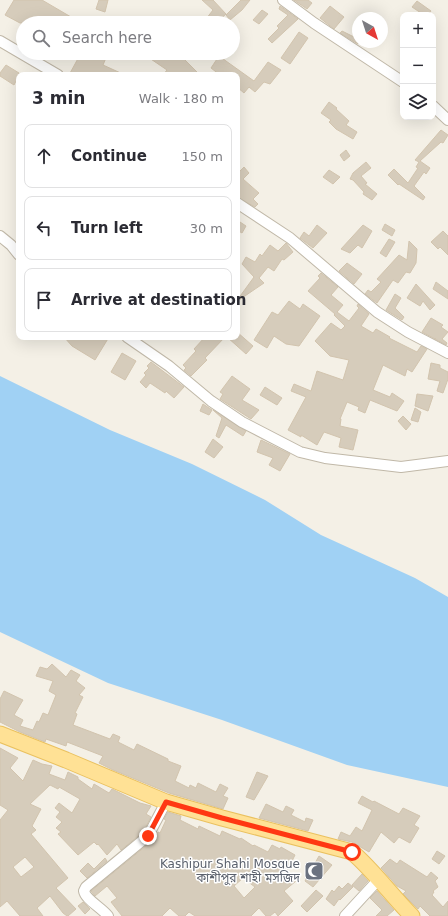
<!DOCTYPE html>
<meta charset="utf-8">
<style>
:root{--surface:#fff;--page:#f2f2f3;--text:#2b2b33;--muted:#7c7c81;--line:#e1e1e2}
body{margin:0;font-family:"DejaVu Sans","Noto Sans Bengali",sans-serif;background:var(--page);color:var(--text)}
.controls{position:absolute;right:12px;top:12px;display:grid;overflow:hidden;border-radius:8px;box-shadow:0 4px 16px #0002}
.controls button{width:36px;height:36px;display:grid;place-items:center;padding:0;border:0;border-bottom:1px solid var(--line);background:var(--surface);color:var(--text);font:20px sans-serif}
.compass{position:absolute;left:352px;top:12px;width:36px;height:36px;border-radius:50%;background:var(--surface);box-shadow:0 4px 16px #0002;rotate:141deg}
.stop{position:absolute;width:12px;height:12px;margin:-9px;border:3px solid #ff3813;border-radius:50%;background:#fff}
.stop.end{background:#ff3813;border-color:#fff;box-shadow:0 1px 4px #0008}
.list{margin:0;padding:0;list-style:none}
h2{display:flex;justify-content:space-between;align-items:center;height:52px;margin:0;padding:0 16px;font-size:17px}
h2 small{font-size:13px;font-weight:400;color:var(--muted)}
.list li{display:grid;grid-template-columns:26px 1fr auto;gap:12px;align-items:center;box-sizing:border-box;height:64px;margin:0 8px 8px;padding:0 8px;border:1px solid var(--line);border-radius:8px}
.list b{display:block;font-size:15px;white-space:nowrap}
.list em{font-size:13px;font-style:normal;color:var(--muted)}
.icon{flex:none;width:22px;height:22px;fill:none;stroke:currentColor;stroke-width:2;stroke-linecap:round;stroke-linejoin:round}
.map{position:relative;flex:none;width:448px;height:916px;overflow:hidden}
.search{position:absolute;background:var(--surface);box-shadow:0 4px 16px #0002;left:16px;top:16px;width:224px;height:44px;display:flex;align-items:center;gap:10px;box-sizing:border-box;padding:0 14px;border-radius:22px;color:var(--muted);font-size:15px}
.panel{position:absolute;background:var(--surface);box-shadow:0 4px 16px #0002;left:16px;top:72px;width:224px;height:268px;border-radius:8px}
.map>svg:first-child{display:block}
.water{fill:#a0d1f4}
.building{fill:#d6ccbb;stroke:#d2c4ae;fill-rule:evenodd}
.lines{fill:none;stroke-linecap:round;stroke-linejoin:round}
.street-casing{stroke:#c0b8a8;stroke-width:12}
.primary-casing{stroke:#eac15f;stroke-width:17}
.street{stroke:#fff;stroke-width:10}
.primary{stroke:#ffe195;stroke-width:15}
.route{stroke:#ff3813;stroke-width:5}
.labels{text-anchor:middle;stroke-width:3;stroke-linejoin:round;paint-order:stroke}
.worship-label{font-size:12px;fill:#5b616d;stroke:#fff;text-anchor:end}
</style>
<div class="map">
<svg width="448" height="916" viewBox="0 0 448 916">
<rect width="100%" height="100%" fill="#f4f0e6"/>
<path class="water" d="M0,376L110,430L192,464L265,500L321,535L415,578L448,597V787L347,765L222,720L108,683L0,632Z"/>
<path class="building" d="M14,0H42L71,17L68,23H20L5,15Z
M99,0H108L105,12L96,9Z
M202,0H213L226,14L216,23H211L206,19L213,10Z
M241,0H250L242,10L230,20L226,15Z
M294,0H308L312,3L307,9Z
M417,1L431,11L428,15H424L412,7Z
M280,6L298,19L272,43L268,39L279,28L277,26L288,15L279,9Z
M330,6L344,17L334,29L320,18Z
M262,10L268,14L259,24L253,20Z
M342,31L358,39V42H360L358,44L340,33Z
M299,32L308,38L290,64L281,58Z
M81,53H108L103,65L125,75H69Z
M142,53H178L200,75H163L167,70Z
M219,56L254,81L268,62L281,70L270,84L264,82L255,92L249,87L244,93L237,87V75H220L211,68Z
M6,65L19,73V83L16,81L14,85L0,76V73Z
M329,102L337,108L336,109L349,121L346,125L357,132L353,139L336,129L329,122L331,120L321,113Z
M441,130L448,135L443,143L441,142L420,161L430,168L426,174L424,172L414,186L425,197L423,200L399,184L398,185L388,175L394,169L408,183L418,168L416,167L419,162L415,160Z
M346,150L350,156L344,161L340,155Z
M366,162L371,168L361,176L367,183L365,184L377,194L372,200L363,194L364,192L353,180L350,179L353,173Z
M244,167L249,173L243,179L259,193L253,199L258,204L255,207L237,197V174Z
M329,170L340,177L333,184L323,177Z
M237,220L246,226L242,233L237,230Z
M385,224L395,230L392,236L382,230Z
M317,225L327,233L313,248L300,238L304,232L309,236Z
M363,225L372,231L362,248L358,245L350,253L341,249Z
M443,231L448,236V255L440,247L438,249L431,242Z
M389,239L395,242L386,257L380,253Z
M409,241L417,249L416,263L410,273L406,272L398,283L393,280L377,303L365,294L368,290L371,292L381,282L377,279L399,255L407,260Z
M286,243L293,252L284,260L282,259L274,271L268,267L259,278L264,283L239,300L238,299L254,277L242,264L246,257L255,262L260,254L262,256L270,245L278,251Z
M347,263L362,274L354,284L339,271Z
M321,273L338,287L331,295L343,305L337,312L349,321L359,308L357,306L358,304L369,314L361,326L373,333L376,329L390,337L389,338L417,352L421,346L427,349L412,372L407,369L405,376L383,365L373,390L390,397L392,393L404,401L397,411L370,400L365,413L358,410L359,407L347,402L340,419H341L340,426L358,430L353,450L339,447L341,438L324,432L317,445L301,435V437L288,430L306,397L291,391L294,384L311,391L317,371L343,380L349,360L330,356L315,341L331,323L341,330L345,326L334,315L335,314L308,291L320,278L318,276Z
M436,282L448,291V299L433,289Z
M416,284L435,305L430,310L423,301L420,306L407,298Z
M395,294L401,298L395,308L404,317L402,320L386,310Z
M289,301L300,309L303,304L320,316L299,346L286,344L274,336L267,348L254,340L272,312L278,315Z
M431,318L443,325L441,327L448,332L442,339L447,343L446,345L435,339V338V339L422,332Z
M237,332L253,346L246,354L227,337H237Z
M64,337H109L95,360L72,346Z
M205,337H225L205,358L207,360L191,376L184,370L186,368L183,365L196,351L194,349Z
M122,353L136,361L125,380L111,372Z
M151,362L184,387L174,398L166,391L165,393L150,383L146,388L140,382L146,375L144,373L149,368L147,366Z
M431,363L440,365V368L448,372V379L443,393L437,391L440,381L428,379Z
M232,376L250,389L242,400L259,410L251,419L220,399L223,394L220,392Z
M265,387L282,398L277,405L260,395Z
M417,394L433,396L428,411L415,406Z
M203,404L212,410L209,415L200,411Z
M415,408L421,412L418,422L411,420Z
M213,410L246,431L243,436L226,425L219,438L216,436L222,418Z
M403,416L411,424L406,430L398,421Z
M213,439L223,447L214,458L205,452Z
M261,440L290,454L280,471L269,465L273,458L257,452Z
M52,664L66,677L71,670L80,675L76,681L85,688L79,695L83,697L75,713L77,714L73,725L110,739L113,734L120,737L118,742L134,750L137,744L168,759V761L181,766L175,781L189,788L190,785L196,788L198,783L216,792L220,784L228,788L223,796L228,798L223,809L169,793L113,770L99,763L103,756L67,742L66,746L46,739L45,742L20,732L0,722V699L4,691L23,700L14,715L23,720L20,726L33,730L37,721L39,722L43,713L48,715L56,695L49,691L53,681L36,676L40,667L47,669Z
M0,748L18,758L10,768L23,781L33,760L42,764L52,766L49,774L65,780L68,772L78,777V779L92,789L94,784L109,793L112,789L140,803L151,806L146,814L151,817L143,832L121,850L117,844L107,855L98,844L97,845L94,842L78,855L58,834L61,832L56,828L62,822L56,817L60,812L55,808L59,803L72,813L80,799L59,787L58,789L50,785L30,804L41,809L32,826L36,830L31,834L68,878L56,888L76,909L68,916H67L63,913L50,896L37,908L43,916H20L7,901L0,907V820L8,810L0,805ZM25,857L34,867L21,877L13,867Z
M257,772L268,776L254,800L246,797Z
M362,796L373,802L374,801L399,814L403,808L420,816L414,825L419,828L410,843L399,837L394,843L381,832L369,852L352,842L338,839L341,832L350,836L356,827L362,831L372,810L358,803Z
M266,804L283,812L286,806L294,810L291,815L305,822L306,818L313,820L308,831L259,818Z
M168,812L181,816L180,820L198,829L199,826L220,836L222,831L240,839L241,838L253,846L254,845L268,852L272,845L280,849L281,847L295,855L287,871L296,881L284,891L293,901L278,916L275,912L270,916H266L259,908L251,916H195L189,912L185,916H179L170,908L162,916H122L111,902L117,898L107,886L95,896L91,891L152,841L158,832L160,833L166,820L164,819ZM243,878L255,887L244,898L234,886Z
M437,851L445,856L439,864L432,859Z
M319,856L332,865L313,887L305,881Z
M105,858L107,861L87,878L80,871L88,863L94,869Z
M390,859L397,864L400,860L427,877L431,872L438,878L435,881L438,887L433,891L434,892L432,895L443,907L448,901V916H430L420,906L418,909L403,894L406,891L397,886L381,868Z
M362,874L368,881L359,891L352,885Z
M348,883L353,887L340,900L339,899L334,906L326,899L332,890L334,892L339,886L342,889Z
M316,890L323,896L307,912L301,906Z
M377,891L394,910L387,916H376L382,910L370,898Z
M83,902L90,909L85,914L78,906Z"/>
<g class="lines">
<defs>
<path id="street" d="M283,0L314,23L403,82
M0,41L58,75
M433,106L448,120
M237,203L290,238L377,312L408,332L448,353
M0,236L11,245L19,255
M127,337L169,366L211,401L242,422L300,452L325,458L401,467L448,461
M108,916C102,908 85,899 84,891L86,887L148,836L166,802
M345,916L379,879"/>
<path id="primary" d="M0,734L66,760L166,802L222,818L352,852C374,871 391,895 412,916"/>
</defs>
<use href="#street" class="street-casing"/>
<use href="#primary" class="primary-casing"/>
<use href="#street" class="street"/>
<use href="#primary" class="primary"/>
</g>
<g class="lines">
<path class="route" d="M148,836L166,802L222,818L352,852"/>
</g>
<defs>
<symbol id="mosque-square" viewBox="-11 -11 22 22"><rect x="-9" y="-9" width="18" height="18" rx="4" fill="#6b7280" stroke="#fff"/><path d="M3.5-4.9A6 6 0 1 0 3.5 4.9A5 5 0 1 1 3.5-4.9Z" fill="#fff"/></symbol>
</defs>
<g fill-rule="evenodd">
<use href="#mosque-square" x="303" y="860" width="22" height="22"/>
</g>
<g class="labels">
<g class="worship-label">
<text x="300" y="868">Kashipur Shahi Mosque<tspan x="300" dy="14">কাশীপুর শাহী মসজিদ</tspan></text>
</g>
</g>
</svg>
<div class="controls">
<button>+</button>
<button>−</button>
<button><svg class="icon" aria-label="layers" viewBox="0 0 24 24"><path d="M12 4l9 5-9 5-9-5zM3 14l9 5 9-5"/></svg></button>
</div>
<svg class="compass" viewBox="-18 -18 36 36"><path d="M0-13l5 13h-10z" fill="#e53935"/><path d="M0 13l5-13h-10z" fill="#7c7c81"/></svg>
<div class="stop" style="left:352px;top:852px"></div>
<div class="stop end" style="left:148px;top:836px"></div>
<div class="search"><svg class="icon" aria-label="search" viewBox="0 0 24 24"><circle cx="10" cy="10" r="6"/><path d="M15 15l6 6"/></svg>Search here</div>
<section class="panel">
<h2>3 min<small>Walk · 180 m</small></h2>
<ul class="list">
<li><svg class="icon" aria-label="ahead" viewBox="0 0 24 24"><path d="M12 20V5M6 11l6-6 6 6"/></svg><div><b>Continue</b></div><em>150 m</em></li>
<li><svg class="icon" aria-label="left" viewBox="0 0 24 24"><path d="M17 20v-9H6M10 6l-5 5 5 5"/></svg><div><b>Turn left</b></div><em>30 m</em></li>
<li><svg class="icon" aria-label="arrive" viewBox="0 0 24 24"><path d="M6 21V4h12l-3 4 3 4H6"/></svg><div><b>Arrive at destination</b></div></li>
</ul>
</section>
</div>
